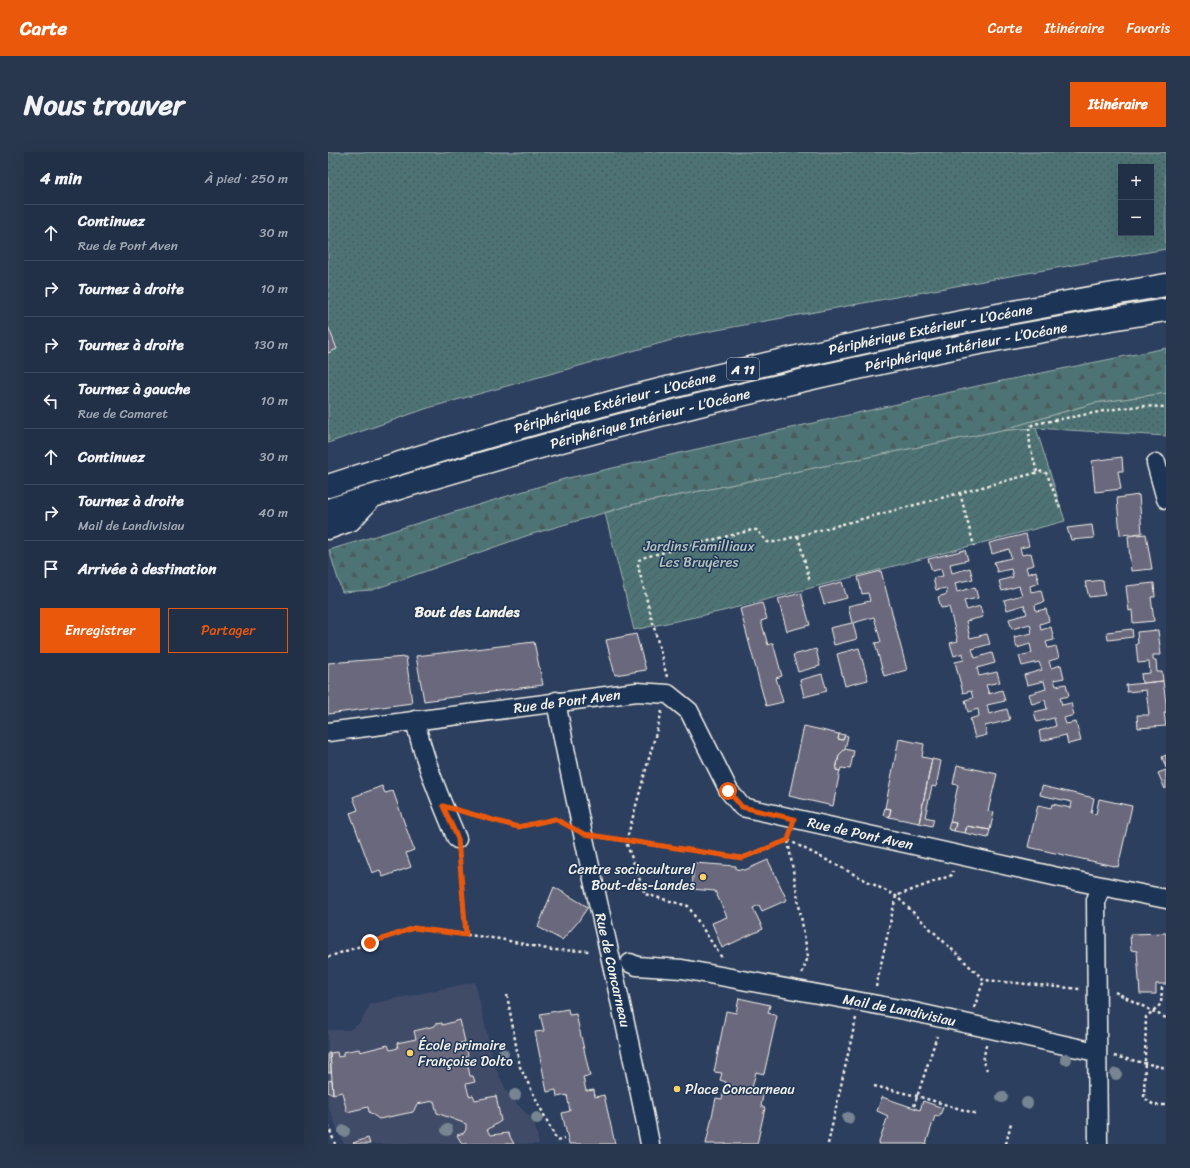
<!DOCTYPE html>
<html lang="fr">
<meta charset="utf-8">
<style>
:root{--surface:#212f47;--page:#29374e;--text:#f1f3f6;--muted:#a2a9b4;--line:#3e4a60;--accent:#ea580c}
body{margin:0;font-family:Sriracha,sans-serif;background:var(--page);color:var(--text)}
.controls{position:absolute;right:12px;top:12px;display:grid;overflow:hidden;border-radius:0px;box-shadow:0 4px 16px #0002}
.controls button{width:36px;height:36px;display:grid;place-items:center;padding:0;border:0;border-bottom:1px solid var(--line);background:var(--surface);color:var(--text);font:20px sans-serif}
.stop{position:absolute;width:12px;height:12px;margin:-9px;border:3px solid #ea580c;border-radius:50%;background:#fff}
.stop.end{background:#ea580c;border-color:#fff;box-shadow:0 1px 4px #0008}
.list{margin:0;padding:0;list-style:none}
h2{display:flex;justify-content:space-between;align-items:center;height:52px;margin:0;padding:0 16px;font-size:17px}
h2 small{font-size:13px;font-weight:400;color:var(--muted)}
.list li{display:grid;grid-template-columns:26px 1fr auto;gap:12px;align-items:center;box-sizing:border-box;height:56px;padding:0 16px;border-top:1px solid var(--line)}
.list b{display:block;font-size:15px;white-space:nowrap}
.list p{margin:0;font-size:13px;white-space:nowrap;color:var(--muted)}
.list em{font-size:13px;font-style:normal;color:var(--muted)}
.actions{display:flex;gap:8px;padding:12px 16px}
.actions a{flex:1;padding:9px 0;border:1px solid var(--accent);border-radius:0px;text-align:center;font-size:14px;color:var(--accent)}
.actions .main{background:var(--accent);color:#fff}
.icon{flex:none;width:22px;height:22px;fill:none;stroke:currentColor;stroke-width:2;stroke-linecap:round;stroke-linejoin:round}
.map{position:relative;flex:none;width:838px;height:992px;overflow:hidden;border-radius:0px}
header{display:flex;align-items:center;gap:24px;box-sizing:border-box;height:56px;padding:0 20px;background:var(--accent);color:#fff}
header strong{font-size:19px}
nav{display:flex;gap:22px;margin-inline-start:auto;font-size:14px}
.intro{display:flex;align-items:center;justify-content:space-between;box-sizing:border-box;height:96px;padding:0 24px}
h1{margin:0;font-size:28px}
.button{padding:10px 18px;border-radius:0px;background:var(--accent);color:#fff;font-size:14px;font-weight:700}
main{display:flex;gap:24px;padding:0 24px}
aside{flex:1;background:var(--surface);border-radius:0px;box-shadow:0 4px 16px #0002}
.map>svg:first-child{display:block}
.built{fill:#3f4b68}
.grass{fill:url(#grass-dots);stroke:#a1b2ae;fill-rule:evenodd}
.forest{fill:url(#forest-firs);stroke:#a1b2ae}
.garden{fill:url(#garden-furrows);stroke:#a1b2ae}
.building{fill:#6a687d;stroke:#f4f1e8}
.lines{fill:none;stroke-linecap:round;stroke-linejoin:round}
.minor-casing{stroke:#f4f1e8;stroke-width:21}
.highway-casing{stroke:#f4f1e8;stroke-width:25}
.path{stroke:#f4f1e8;stroke-width:2.5;stroke-dasharray:3 3;stroke-linecap:butt}
.minor{stroke:#1d3557;stroke-width:18}
.highway{stroke:#1d3557;stroke-width:22}
.tree{fill:#768591}
.route{stroke:#ea580c;stroke-width:5}
.poi-dot{fill:#ffd166;stroke:#1d3557;stroke-width:1.5}
.labels{text-anchor:middle;stroke-width:3;stroke-linejoin:round;paint-order:stroke}
.shield{fill:#1d3557;stroke:#b4b9bc;stroke-width:1}
.shield-label{font-size:13px;font-weight:bold;fill:#f4f1e8}
.street-label{font-size:14px;fill:#f4f1e8;stroke:#1d3557}
.park-label{font-size:14px;fill:#b2bfba;stroke:#1d3557}
.poi-label{font-size:14px;fill:#f4f1e8;stroke:#1d3557;text-anchor:start}
.neighbourhood-label{font-size:15px;font-weight:bold;fill:#f4f1e8;stroke:#1d3557}
</style>
<header>
<strong>Carte</strong>
<nav><a>Carte</a><a>Itinéraire</a><a>Favoris</a></nav>
</header>
<div class="intro"><h1>Nous trouver</h1><a class="button">Itinéraire</a></div>
<main>
<aside>
<h2>4 min<small>À pied · 250 m</small></h2>
<ul class="list">
<li><svg class="icon" aria-label="ahead" viewBox="0 0 24 24"><path d="M12 20V5M6 11l6-6 6 6"/></svg><div><b>Continuez</b><p>Rue de Pont Aven</p></div><em>30 m</em></li>
<li><svg class="icon" aria-label="right" viewBox="0 0 24 24"><path d="M7 20v-9h11M14 6l5 5-5 5"/></svg><div><b>Tournez à droite</b></div><em>10 m</em></li>
<li><svg class="icon" aria-label="right" viewBox="0 0 24 24"><path d="M7 20v-9h11M14 6l5 5-5 5"/></svg><div><b>Tournez à droite</b></div><em>130 m</em></li>
<li><svg class="icon" aria-label="left" viewBox="0 0 24 24"><path d="M17 20v-9H6M10 6l-5 5 5 5"/></svg><div><b>Tournez à gauche</b><p>Rue de Camaret</p></div><em>10 m</em></li>
<li><svg class="icon" aria-label="ahead" viewBox="0 0 24 24"><path d="M12 20V5M6 11l6-6 6 6"/></svg><div><b>Continuez</b></div><em>30 m</em></li>
<li><svg class="icon" aria-label="right" viewBox="0 0 24 24"><path d="M7 20v-9h11M14 6l5 5-5 5"/></svg><div><b>Tournez à droite</b><p>Mail de Landivisiau</p></div><em>40 m</em></li>
<li><svg class="icon" aria-label="arrive" viewBox="0 0 24 24"><path d="M6 21V4h12l-3 4 3 4H6"/></svg><div><b>Arrivée à destination</b></div></li>
</ul>
<div class="actions"><a class="main">Enregistrer</a><a>Partager</a></div>
</aside>
<div class="map">
<svg width="838" height="992" viewBox="0 0 838 992">
<defs>
<pattern id="grass-dots" width="8" height="8" patternUnits="userSpaceOnUse"><rect width="8" height="8" fill="#4e7375"/><path d="M2 2h.1M6 6h.1" fill="none" stroke="#4b5b5b" stroke-width="1.8" stroke-linecap="round"/></pattern>
<pattern id="forest-firs" width="22" height="20" patternUnits="userSpaceOnUse"><rect width="22" height="20" fill="#4e7375"/><path d="M5 1l3.5 6h-7zM16 11l3.5 6h-7z" fill="#4b5b5b"/></pattern>
<pattern id="garden-furrows" width="10" height="10" patternUnits="userSpaceOnUse"><rect width="10" height="10" fill="#4e7375"/><path d="M-1 1l2-2M0 10L10 0M9 11l2-2" fill="none" stroke="#4b5b5b"/></pattern>
</defs>
<rect width="100%" height="100%" fill="#2c3f5f"/>
<filter id="ink" filterUnits="userSpaceOnUse"><feTurbulence type="fractalNoise" baseFrequency=".025" numOctaves="2"/><feDisplacementMap in="SourceGraphic" scale="8" xChannelSelector="R" yChannelSelector="G"/><feConvolveMatrix kernelMatrix="1 2 1 2 8 2 1 2 1" color-interpolation-filters="sRGB"/></filter>
<g filter="url(#ink)">
<path class="built" d="M147,830L167,915L181,944L206,969L211,992H16L0,954V878H21L32,871L38,861L42,852Z"/>
<path class="grass" d="M0,0H838V97L682,124L362,183L100,256L0,291ZM793,15H823V81H793Z
M838,241V284L708,276L670,279L766,251Z"/>
<path class="forest" d="M838,196V241L766,251L670,279L303,353L201,383L44,438L14,440L1,398L236,327L654,233Z"/>
<path class="garden" d="M708,276L737,369L395,459L306,478L277,361L303,353L670,279Z"/>
<path class="building" d="M0,174L9,197L0,201Z
M794,305L795,319H790L793,337L767,340L764,309Z
M811,343L814,381L792,383L789,346Z
M764,373L766,386L743,388L739,376Z
M698,382L701,394L692,396L694,403L703,401L706,413L698,415L700,422L708,419L711,431L702,434L703,440L713,438L716,450L707,453L708,459L718,457L721,469L712,472L713,478L723,475L726,488L718,490L720,496L728,494L731,506L721,509L723,516L733,513L736,526L726,528L728,534L738,532L741,544L732,546L734,553L743,551L746,563L736,566L738,572L748,570L753,589L740,592L738,583L713,589L711,579L728,574L726,566L709,570L706,560L719,557L717,548L704,552L701,542L718,537L716,529L699,533L696,523L714,518L711,510L694,514L691,504L704,501L702,492L689,496L686,485L704,481L702,472L684,477L681,467L699,462L696,453L679,458L676,448L694,443L691,434L674,439L671,429L685,425L683,417L669,420L666,410L683,406L681,397L664,402L661,391Z
M818,382L824,417L803,419L800,384Z
M637,398L640,408L622,412L624,421L642,416L645,427L627,431L629,440L647,435L650,446L636,449L639,458L652,454L655,465L638,469L642,486L659,482L662,492L644,497L647,506L664,501L667,511L649,516L651,524L669,520L672,530L658,533L661,542L674,538L677,549L659,553L661,562L679,557L682,568L657,574L659,583L647,586L642,567L651,564L650,557L640,560L637,548L645,546L643,539L635,541L627,510L636,508L635,501L626,504L622,491L630,489L621,455L613,456L610,445L619,442L618,436L608,438L605,426L615,424L613,417L604,419L600,407Z
M553,419L579,518L556,524L547,491L553,490L546,465L525,471L529,487L506,493L502,476L524,471L520,454L542,449L540,441L534,442L530,425Z
M775,428L777,443L761,445L757,430Z
M514,430L519,446L496,452L491,436Z
M826,431L827,445H823L826,469L805,471L804,458L801,459L798,434Z
M473,441L482,473L459,479L450,447Z
M434,451L439,467L433,469L440,493L445,491L454,524L448,526L455,550L438,554L412,457Z
M804,477L805,485L780,488L779,480Z
M830,478L833,503H825V508H828L829,520H834L835,529L814,531L813,522L822,521L821,510L810,511L808,492H810L809,480Z
M308,482L318,518L287,523L278,488Z
M206,490L215,533L96,549L88,504Z
M531,496L540,528L517,534L509,502Z
M488,497L492,514L470,520L465,503Z
M78,505L84,551L0,562V511Z
M494,522L499,539L476,545L472,528Z
M835,529L838,551V561H836L838,574L810,576L809,563H821L818,538L799,540L798,533Z
M476,574L511,582L510,587L515,588L517,583L520,584L517,597L511,603L508,618L512,619L505,654L461,644Z
M511,582L517,583L515,588L510,587Z
M571,587L596,592L594,605L604,607L591,671L561,665L563,657L557,656Z
M517,597L526,599L522,617L513,616L512,619L508,618L511,603Z
M838,603V616L834,605Z
M604,607L613,609L608,635L604,634L597,665L606,667L604,674L591,671Z
M629,613L669,622L660,659L666,660L662,678L639,674L637,681L626,679L628,671L622,670L630,633L625,632Z
M838,618V637H837L830,621Z
M54,634L57,641L65,639L86,698L78,701L83,715L55,725L52,718L44,721L22,661L30,658L25,645Z
M714,634L766,646L763,661L768,662L771,647L804,654L790,715L700,695L710,653L723,656L724,652L743,656L744,650L712,643Z
M557,656L563,657L561,665L555,663Z
M622,670L628,671L626,679L620,677Z
M639,674L662,678L660,686L637,681Z
M440,708L459,748L434,759L431,753L425,756L435,777L394,796L384,771L399,765L387,739L364,737L366,711L408,714V717L417,718Z
M226,735L260,755L249,771L234,788L210,775Z
M838,781V832H828V842H812L809,799L803,798L802,782Z
M411,846L442,853L440,861L449,864L436,922L428,920L424,936L436,938L433,954L437,956L429,992H378L388,946L394,947L398,930L392,928L394,921L386,920L398,859L408,861Z
M240,857L241,863L248,862L262,924L255,925L258,939L266,938L267,945L276,943L287,992H241L234,961L242,959L239,943L229,945L228,938L219,940L207,880L216,879L212,862Z
M132,868L137,890L132,891L133,896L138,895L140,903L138,905L142,924H145L147,930L138,932L141,944L145,943L147,948L168,944L173,969L159,978L163,983L180,981L186,992H134L129,983L136,981L138,977V972L109,961L106,949L89,952L85,960L51,967L41,960L40,955L19,960L14,940L5,942L2,901L9,900L10,905L15,904V900L31,897L32,900L60,893L62,898L70,896L69,891L88,887L86,879L107,874V872L114,871V873Z
M0,901H2L3,921H0Z
M4,928L5,942H3L0,940V929Z
M554,945L592,958L595,949L615,956L611,965L607,964L598,992H550L560,964L549,959Z
M40,986L42,992H26L25,991Z"/>
<g class="lines">
<defs>
<g id="minor">
<path d="M828,311L838,347"/>
<path id="s1" d="M228,549C255,698 294,844 322,992"/>
<path d="M87,568C96,609 113,649 129,687"/>
<path id="s2" d="M0,580L309,540L340,542L361,559L401,639L414,655L739,727L838,747"/>
<path id="s3" d="M302,811L309,814L354,817L577,858L768,900"/>
<path d="M770,992L768,748L773,735"/>
</g>
<g id="highway">
<path id="s4" d="M0,334C273,244 554,180 838,133"/>
<path id="s5" d="M0,358C274,271 554,203 838,158"/>
<path d="M0,376L22,368L43,345"/>
</g>
</defs>
<use href="#minor" class="minor-casing"/>
<use href="#highway" class="highway-casing"/>
<path class="path" d="M709,320L702,294L701,275L706,272L787,257L812,254L838,255
M632,341L646,394
M470,384L482,430
M339,525L310,414L311,408L317,405L424,378H429L439,390H447L715,319L719,322L732,356
M334,559L298,690L317,742L360,754L394,806
M137,660L190,675L227,667L234,671
M274,685L414,706L460,688
M460,688L568,744L656,828L752,837
M460,689L480,805L474,821
M131,703L138,783
M0,805L86,776L172,787L224,798L263,799
M548,835L568,744L624,723L625,719
M834,835L833,852L818,865L816,946L826,953H838
M787,840L838,866
M179,843L192,915L229,989L236,987
M646,856L656,828
M658,893L655,910L659,918
M786,904L838,916
M546,934L589,944L649,962
M586,954L609,884
M0,973L7,992
M500,992L528,866
M678,992L683,971"/>
<use href="#minor" class="minor"/>
<use href="#highway" class="highway"/>
</g>
<g class="tree">
<circle cx="175" cy="902" r="6"/>
<circle cx="738" cy="907" r="6"/>
<circle cx="788" cy="922" r="6"/>
<circle cx="187" cy="943" r="6"/>
<circle cx="674" cy="945" r="6"/>
<circle cx="699" cy="951" r="6"/>
<circle cx="209" cy="966" r="6"/>
<circle cx="520" cy="966" r="6"/>
<circle cx="119" cy="978" r="6"/>
<circle cx="16" cy="979" r="6"/>
</g>
</g>
<g class="lines" filter="url(#ink)">
<path class="route" d="M42,791L86,776L138,783L130,687L115,654L190,675L227,667L256,682L414,706L460,688L466,667L414,655L400,639"/>
</g>
<g class="poi-dot">
<circle cx="375" cy="725" r="4"/>
<circle cx="82" cy="901" r="4"/>
<circle cx="349" cy="937" r="4"/>
</g>
<g class="labels">
<rect class="shield" x="399" y="206" width="32" height="22" rx="3"/>
<g class="shield-label">
<text x="415" y="222">A 11</text>
</g>
<g class="street-label">
<text dy="5" stroke="none"><textPath href="#s4" startOffset="623">Périphérique Extérieur - L’Océane</textPath></text>
<text dy="5" stroke="none"><textPath href="#s5" startOffset="659">Périphérique Intérieur - L’Océane</textPath></text>
<text dy="5" stroke="none"><textPath href="#s4" startOffset="299">Périphérique Extérieur - L’Océane</textPath></text>
<text dy="5" stroke="none"><textPath href="#s5" startOffset="335">Périphérique Intérieur - L’Océane</textPath></text>
<text dy="5" stroke="none"><textPath href="#s2" startOffset="241">Rue de Pont Aven</textPath></text>
<text dy="5" stroke="none"><textPath href="#s2" startOffset="601">Rue de Pont Aven</textPath></text>
<text dy="5" stroke="none"><textPath href="#s1" startOffset="275">Rue de Concarneau</textPath></text>
<text dy="5" stroke="none"><textPath href="#s3" startOffset="274">Mail de Landivisiau</textPath></text>
</g>
<g class="park-label">
<text x="371" y="399">Jardins Familliaux<tspan x="371" dy="16">Les Bruyères</tspan></text>
</g>
<g class="poi-label">
<text x="367" y="722" text-anchor="end">Centre socioculturel<tspan x="367" dy="16">Bout-des-Landes</tspan></text>
<text x="90" y="898">École primaire<tspan x="90" dy="16">Françoise Dolto</tspan></text>
<text x="357" y="942">Place Concarneau</text>
</g>
<g class="neighbourhood-label">
<text x="139" y="465">Bout des Landes</text>
</g>
</g>
</svg>
<div class="controls">
<button>+</button>
<button>−</button>
</div>
<div class="stop" style="left:400px;top:639px"></div>
<div class="stop end" style="left:42px;top:791px"></div>
</div>
</main>
